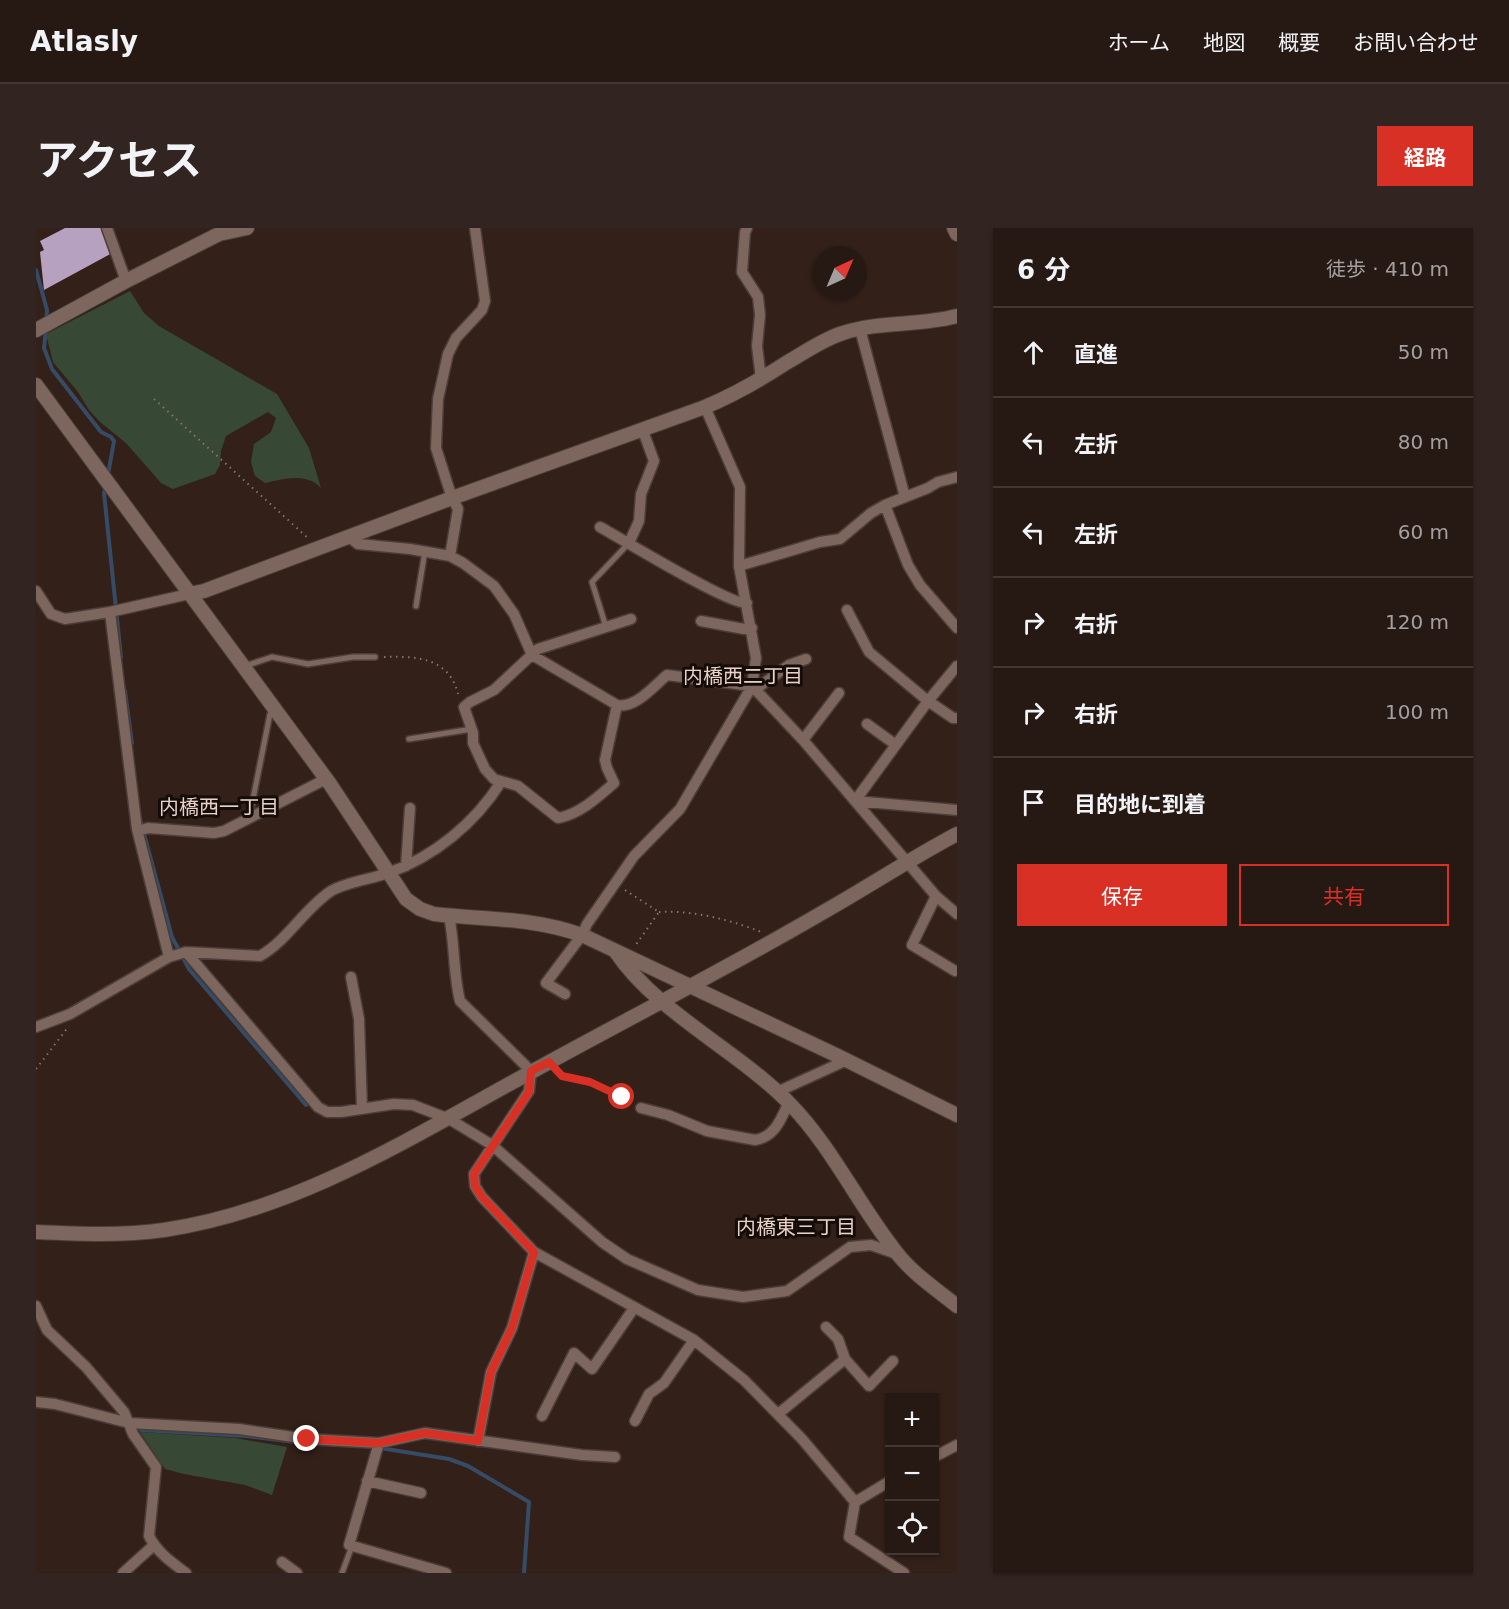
<!DOCTYPE html>
<html lang="ja">
<meta charset="utf-8">
<style>
:root{--surface:#261813;--page:#322521;--text:#f1f3f6;--muted:#a4a0a0;--line:#423733;--accent:#d93025}
body{margin:0;font-family:"DejaVu Sans","Noto Sans JP",sans-serif;background:var(--page);color:var(--text)}
.controls{position:absolute;right:18px;bottom:18px;display:grid;overflow:hidden;border-radius:0px;box-shadow:0 2px 4px #0004}
.controls button{width:54px;height:54px;display:grid;place-items:center;padding:0;border:0;border-bottom:2px solid var(--line);background:var(--surface);color:var(--text);font:30px sans-serif}
.compass{position:absolute;left:777px;top:18px;width:54px;height:54px;border-radius:50%;background:var(--surface);box-shadow:0 2px 4px #0004;rotate:44deg}
.stop{position:absolute;width:18px;height:18px;margin:-14px;border:4px solid #d93025;border-radius:50%;background:#fff}
.stop.end{background:#d93025;border-color:#fff;box-shadow:0 2px 6px #0008}
.list{margin:0;padding:0;list-style:none}
h2{display:flex;justify-content:space-between;align-items:center;height:78px;margin:0;padding:0 24px;font-size:26px}
h2 small{font-size:20px;font-weight:400;color:var(--muted)}
.list li{display:grid;grid-template-columns:39px 1fr auto;gap:18px;align-items:center;box-sizing:border-box;height:90px;padding:0 24px;border-top:2px solid var(--line)}
.list b{display:block;font-size:22px;white-space:nowrap}
.list em{font-size:20px;font-style:normal;color:var(--muted)}
.actions{display:flex;gap:12px;padding:18px 24px}
.actions a{flex:1;padding:14px 0;border:2px solid var(--accent);border-radius:0px;text-align:center;font-size:21px;color:var(--accent)}
.actions .main{background:var(--accent);color:#fff}
.icon{flex:none;width:33px;height:33px;fill:none;stroke:currentColor;stroke-width:2;stroke-linecap:round;stroke-linejoin:round}
.map{position:relative;flex:none;width:921px;height:1345px;overflow:hidden;border-radius:0px}
header{display:flex;align-items:center;gap:36px;box-sizing:border-box;height:84px;padding:0 30px;background:var(--surface);border-bottom:2px solid var(--line)}
header strong{font-size:28px}
nav{display:flex;gap:33px;margin-inline-start:auto;font-size:21px}
.intro{display:flex;align-items:center;justify-content:space-between;box-sizing:border-box;height:144px;padding:0 36px}
h1{margin:0;font-size:42px}
.button{padding:15px 27px;border-radius:0px;background:var(--accent);color:#fff;font-size:21px;font-weight:700}
main{display:flex;gap:36px;padding:0 36px}
aside{flex:1;background:var(--surface);border-radius:0px;box-shadow:0 2px 4px #0004}
.map>svg:first-child{display:block}
.green{fill:#374934}
.lines{fill:none;stroke-linecap:round;stroke-linejoin:round}
.stream{stroke:#364b65;stroke-width:4}
.building{fill:#b7a1c0}
.service-casing{stroke:#4c3d38;stroke-width:8}
.minor-casing{stroke:#4c3d38;stroke-width:13}
.tertiary-casing{stroke:#4c3d38;stroke-width:16}
.path{stroke:#84756f;stroke-width:2;stroke-dasharray:1.5 4.5;stroke-linecap:butt}
.service{stroke:#7c665e;stroke-width:5}
.minor{stroke:#7c665e;stroke-width:10}
.tertiary{stroke:#7c665e;stroke-width:14}
.route{stroke:#d93025;stroke-width:8}
.labels{text-anchor:middle;stroke-width:6;stroke-linejoin:round;paint-order:stroke}
.neighbourhood-label{font-size:20px;fill:#ead1c8;stroke:#140c09}
</style>
<header>
<strong>Atlasly</strong>
<nav><a>ホーム</a><a>地図</a><a>概要</a><a>お問い合わせ</a></nav>
</header>
<div class="intro"><h1>アクセス</h1><a class="button">経路</a></div>
<main>
<div class="map">
<svg width="921" height="1345" viewBox="0 0 921 1345">
<rect width="100%" height="100%" fill="#322019"/>
<path class="green" d="M94,63L108,85L123,98L241,166L273,220L285,260C271,244 247,251 229,255L219,248L215,234L218,216L235,204L240,190L232,184L190,208L185,223L184,237L179,246L137,261L125,255L90,215L64,194L53,182L42,164L17,134L10,106Z
M104,1204L199,1210L251,1219L236,1267L209,1257L148,1246L129,1241Z"/>
<g class="lines">
<path class="stream" d="M0,42L11,82L10,93
M10,101L8,120L16,141L65,204L75,209L78,213L72,247
M70,257L68,265L85,429
M89,463L96,515
M104,591L136,709L153,741L270,877
M105,1202L210,1208L267,1215
M344,1220L413,1231L432,1238L493,1274L488,1345"/>
</g>
<path class="building" d="M29,0H65L78,24L8,62L4,24L8,22L4,13Z"/>
<g class="lines">
<defs>
<path id="service" d="M380,378L389,323
M570,399L556,354L593,315
M209,438L236,429L272,436L317,429H339
M373,511L436,501
M215,589L214,586L234,486L238,483
M306,1345L316,1318"/>
<path id="minor" d="M71,0L90,53
M711,0L709,4L706,44L722,69L724,87L721,118L725,151
M824,101L869,269
M849,277L872,337L884,357L921,400
M564,299C586,311 695,378 711,375
M313,309L322,316L374,321L414,328L427,335L458,358L478,386L496,427L581,477C599,481 618,458 631,447L716,458L767,512L900,668L921,686
M593,315L603,293L605,266L618,233L607,203
M414,328L422,281L416,270L400,220L402,171L412,126L420,110L446,82L449,73L439,0
M703,338L784,314L804,311L835,285L849,277L892,260L902,254L921,249
M0,363L15,386L29,391L74,384L153,366
M811,382L833,424L892,473L917,490H921
M74,384L101,601L133,729
M665,393L708,401L716,400
M720,461L753,437L770,431
M581,477L569,532L571,540L578,555C562,569 544,586 522,590L482,558L458,551L449,541L437,515V505L428,479L434,474L458,462L502,421L595,391
M831,496L860,517
M767,512L803,465
M819,573L892,473L921,438
M819,573L921,582
M102,603L112,600L178,605L188,603L290,551
M370,638L374,580
M900,668L876,717L919,743
M413,688C419,716 417,745 424,773L495,843L493,863L438,946L439,958L446,969L498,1024L658,1112L708,1152L766,1211L819,1274
M150,724L282,879L291,884H305L358,876L377,877L413,891L456,917L566,1014L591,1031L662,1062L707,1069L751,1063L814,1019L835,1017L861,1026
M315,749L323,791L326,881
M529,766L510,755L546,707L551,696L598,628L644,581L716,458L720,430L703,338L704,259L669,179
M0,799L34,786L133,729L150,724L224,728C252,712 268,681 295,663C310,654 336,651 352,645C398,629 439,595 465,554
M741,864L811,832
M605,880L632,887L671,903L719,912C739,909 745,891 753,874
M0,1078L11,1102L50,1139L88,1184L97,1206L120,1239L113,1308C121,1324 135,1334 150,1345
M809,1131L833,1158L857,1133
M0,1174L19,1176L93,1195L203,1201L271,1211L343,1215L389,1205L546,1227L579,1229
M742,1186L809,1131L802,1111L790,1099
M506,1188L538,1125L556,1141L598,1080
M599,1193L613,1166L628,1155L658,1112
M442,1213L455,1144L476,1100L498,1024
M343,1215L313,1317L410,1345
M898,1229L921,1217
M331,1253L385,1265
M854,1253L819,1274L813,1309L868,1345
M246,1334L261,1345
M87,1345L118,1317"/>
<path id="tertiary" d="M918,0L921,6
M0,102L90,53L183,6L211,0
M0,157L294,556L370,671L384,681L398,686C450,692 494,689 546,707L802,828L921,887
M153,366L168,363L416,270L669,179C698,167 724,152 750,135C768,125 787,111 807,105C844,93 884,98 921,88
M580,724C620,784 703,823 754,876C796,919 822,976 860,1024C876,1045 900,1061 921,1078
M0,1004C42,1006 86,1008 128,1002C263,982 379,907 497,843C593,790 690,741 784,686C830,660 874,631 921,606"/>
</defs>
<use href="#service" class="service-casing"/>
<use href="#minor" class="minor-casing"/>
<use href="#tertiary" class="tertiary-casing"/>
<path class="path" d="M118,171L272,310
M348,429C383,428 415,430 423,470
M589,662L623,684L599,718
M623,684C657,682 695,692 728,705
M0,841L33,798
M520,844L534,851L554,854L595,874"/>
<use href="#service" class="service"/>
<use href="#minor" class="minor"/>
<use href="#tertiary" class="tertiary"/>
</g>
<g class="lines">
<path class="route" d="M271,1211L343,1215L389,1205L442,1213L455,1144L476,1100L498,1024L446,969L439,958L438,946L493,864L495,843L513,834L526,848L554,854L586,869"/>
</g>
<g class="labels">
<g class="neighbourhood-label">
<text x="707" y="455">内橋西二丁目</text>
<text x="183" y="586">内橋西一丁目</text>
<text x="760" y="1006">内橋東三丁目</text>
</g>
</g>
</svg>
<div class="controls">
<button>+</button>
<button>−</button>
<button><svg class="icon" aria-label="locate" viewBox="0 0 24 24"><circle cx="12" cy="12" r="6"/><path d="M12 2v4M12 18v4M2 12h4M18 12h4"/></svg></button>
</div>
<svg class="compass" viewBox="-18 -18 36 36"><path d="M0-13l5 13h-10z" fill="#e53935"/><path d="M0 13l5-13h-10z" fill="#a4a0a0"/></svg>
<div class="stop" style="left:586px;top:869px"></div>
<div class="stop end" style="left:271px;top:1211px"></div>
</div>
<aside>
<h2>6 分<small>徒歩 · 410 m</small></h2>
<ul class="list">
<li><svg class="icon" aria-label="ahead" viewBox="0 0 24 24"><path d="M12 20V5M6 11l6-6 6 6"/></svg><div><b>直進</b></div><em>50 m</em></li>
<li><svg class="icon" aria-label="left" viewBox="0 0 24 24"><path d="M17 20v-9H6M10 6l-5 5 5 5"/></svg><div><b>左折</b></div><em>80 m</em></li>
<li><svg class="icon" aria-label="left" viewBox="0 0 24 24"><path d="M17 20v-9H6M10 6l-5 5 5 5"/></svg><div><b>左折</b></div><em>60 m</em></li>
<li><svg class="icon" aria-label="right" viewBox="0 0 24 24"><path d="M7 20v-9h11M14 6l5 5-5 5"/></svg><div><b>右折</b></div><em>120 m</em></li>
<li><svg class="icon" aria-label="right" viewBox="0 0 24 24"><path d="M7 20v-9h11M14 6l5 5-5 5"/></svg><div><b>右折</b></div><em>100 m</em></li>
<li><svg class="icon" aria-label="arrive" viewBox="0 0 24 24"><path d="M6 21V4h12l-3 4 3 4H6"/></svg><div><b>目的地に到着</b></div></li>
</ul>
<div class="actions"><a class="main">保存</a><a>共有</a></div>
</aside>
</main>
